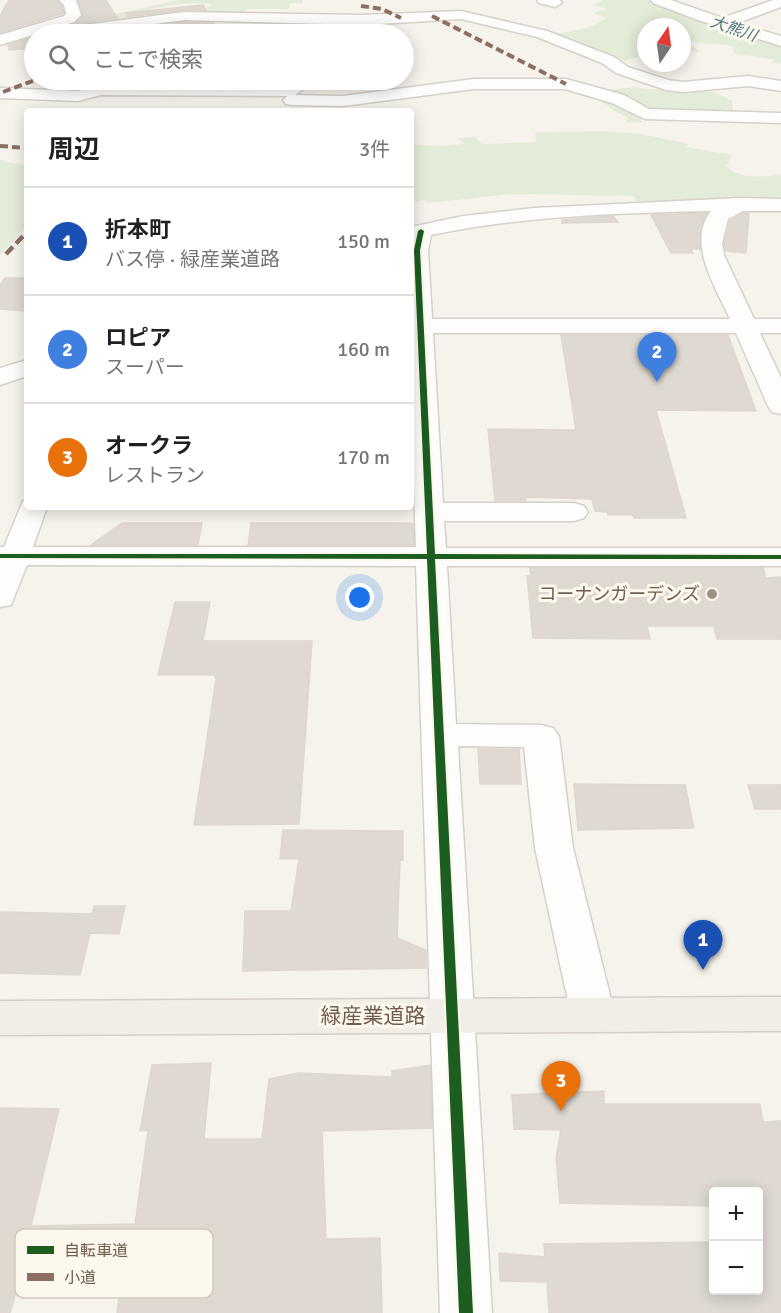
<!DOCTYPE html>
<html lang="ja">
<meta charset="utf-8">
<style>
:root{--surface:#fff;--page:#f6f6f6;--text:#202124;--muted:#757577;--line:#e0e0e0;--accent:#ea580c}
body{margin:0;font-family:Signika,"Noto Sans JP",sans-serif;background:var(--page);color:var(--text)}
.controls{position:absolute;right:18px;bottom:18px;display:grid;overflow:hidden;border-radius:6px;box-shadow:0 3px 15px #0003}
.controls button{width:54px;height:54px;display:grid;place-items:center;padding:0;border:0;border-bottom:2px solid var(--line);background:var(--surface);color:var(--text);font:30px sans-serif}
.compass{position:absolute;left:637px;top:18px;width:54px;height:54px;border-radius:50%;background:var(--surface);box-shadow:0 3px 15px #0003;rotate:13deg}
.you{position:absolute;left:360px;top:598px;width:21px;height:21px;margin:-15px;border:4px solid #fff;border-radius:50%;background:#1a73e8;box-shadow:0 0 0 9px #1a73e833}
.badge{display:grid;place-items:center;width:39px;height:39px;border-radius:50%;background:var(--accent);color:#fff;font-size:20px;font-weight:700}
.pin{position:absolute;translate:-50% -50px;filter:drop-shadow(0 2px 3px #0008)}
.pin::after{content:'';position:absolute;top:32px;width:21px;height:18px;background:inherit;clip-path:polygon(0 0,100% 0,50% 100%)}
.list{margin:0;padding:0;list-style:none}
h2{display:flex;justify-content:space-between;align-items:center;height:78px;margin:0;padding:0 24px;font-size:26px}
h2 small{font-size:20px;font-weight:400;color:var(--muted)}
.list li{display:grid;grid-template-columns:39px 1fr auto;gap:18px;align-items:center;box-sizing:border-box;height:108px;padding:0 24px;border-top:2px solid var(--line)}
.list b{display:block;font-size:22px;white-space:nowrap}
.list p{margin:0;font-size:20px;white-space:nowrap;color:var(--muted)}
.list em{font-size:20px;font-style:normal;color:var(--muted)}
.icon{flex:none;width:33px;height:33px;fill:none;stroke:currentColor;stroke-width:2;stroke-linecap:round;stroke-linejoin:round}
.map{position:relative;flex:none;width:781px;height:1313px;overflow:hidden}
.search{position:absolute;background:var(--surface);box-shadow:0 3px 15px #0003;left:24px;top:24px;width:390px;height:66px;display:flex;align-items:center;gap:15px;box-sizing:border-box;padding:0 21px;border-radius:33px;color:var(--muted);font-size:22px}
.panel{position:absolute;background:var(--surface);box-shadow:0 3px 15px #0003;left:24px;top:108px;width:390px;height:402px;border-radius:6px}
.map>svg:first-child{display:block}
.green{fill:#e3ecd8}
.building{fill:#dfd9d2;stroke:#ded7cf;stroke-width:1.5}
.lines{fill:none;stroke-linecap:round;stroke-linejoin:round}
.minor-casing{stroke:#d5d0ca;stroke-width:3}
.major-casing{stroke:#d5cec7;stroke-width:3}
.minor{fill:#fefdfc;fill-rule:evenodd}
.major{fill:#f1ede7;fill-rule:evenodd}
.quiet-far1{stroke:#8d6e63;stroke-width:4;stroke-dasharray:8 4;stroke-linecap:butt}
.quiet{stroke:#8d6e63;stroke-width:4.5;stroke-dasharray:10 4.5;stroke-linecap:butt}
.cycleway-casing{stroke:#fdf8ee;stroke-width:4}
.cycleway{fill:#1b5e20;fill-rule:evenodd}
.poi-dot{fill:#a09186;stroke:#fdf8ee;stroke-width:2}
.labels{text-anchor:middle;stroke-width:6;stroke-linejoin:round;paint-order:stroke}
.far-water-label{font-size:16px;font-style:italic;fill:#4b7883;stroke:#fdf8ee}
.poi-label{font-size:18px;fill:#725c4f;stroke:#fdf8ee;text-anchor:end}
.near-street-label{font-size:21px;fill:#725c4f;stroke:#fdf8ee}
.key{fill:#fdf8ee;stroke:#d3c9be;stroke-width:1.5}
.key-label{font-size:16px;fill:#725c4f}
</style>
<div class="map">
<svg width="781" height="1313" viewBox="0 0 781 1313">
<rect width="100%" height="100%" fill="#f6f3ec"/>
<path class="green" d="M180,0H303L302,3H291L288,9H247L240,16L194,15L213,4C185,1 155,7 128,15L132,22L108,26L103,21L69,22L74,19L109,15Z
M601,0H655L781,43V64L772,62L774,59L734,54L733,47L727,45L690,42L699,52L682,49V27H646V54L625,61L586,49L567,37L566,41L551,35L587,28L607,18L593,13L608,9L592,5L603,1Z
M636,87C674,95 696,79 732,101L734,116L641,115L642,122L630,123L626,121L627,117L614,111L599,99L604,90Z
M604,131L641,134L689,144L686,147L732,155L726,166C736,179 767,178 781,174V201H637L634,196L513,194L428,203L425,200L411,202V145L445,146L464,144L457,138L474,137L483,144L536,142L535,132Z
M0,160L27,166V227L0,255Z"/>
<path class="building" d="M9,0H57L62,6L64,13L0,33V16Z
M78,0H106L117,18L75,24L83,14Z
M203,5L206,10H184L127,17L126,13Z
M184,22L214,23L218,29L159,26Z
M34,37V48L9,50L8,45Z
M707,213L702,223L700,249H691L693,253H671L651,215Z
M744,213H749L746,253L726,251L724,243L730,221Z
M613,216L618,222L562,223V220Z
M5,278H27V311L0,309V285Z
M561,335H728L756,411L656,410L686,518H634L633,515H608L607,512L595,511L592,499L526,497V501H495L488,429L576,430Z
M122,523H202L198,545H91Z
M251,523H413L414,545H248Z
M530,568H763L766,578L781,577V639H717L714,626H647L650,639L533,638L527,576H531Z
M175,602H210L203,641H312L299,824L194,825L216,679L215,675H158Z
M478,749H519L521,784H480Z
M574,784L685,785L694,828L578,830Z
M748,785H781V809H755Z
M283,830L403,831V860H400L397,938L426,950V968L243,971L245,911H291L299,859H280Z
M94,906H125L119,934L90,933L80,975L0,973V912L92,914Z
M211,1063L204,1139H262L269,1079L299,1073L392,1077V1071L430,1065L432,1128L322,1131L326,1239L380,1238L382,1313H117L120,1287L79,1291L84,1279L20,1278L10,1313H0V1108L59,1109L31,1226L135,1224L148,1130L140,1131L152,1065Z
M604,1091V1104H760L763,1122L781,1121V1313H549L547,1282L500,1281L499,1253L545,1257L544,1244L714,1242V1290H759V1191H714V1206L560,1203L556,1158L561,1130L514,1129L512,1095Z"/>
<g class="lines">
<defs>
<path id="minor" d="M59,0H76L81,15L74,22L53,29L184,12L362,15L461,11L547,31L614,57L628,67L668,80L683,82L748,76L781,81V91L748,86L683,92L666,90L616,73L602,63L537,37L461,19L362,25L184,20L80,34H42L43,32L0,45V35L64,16L66,14L64,5Z
M537,0H560L562,3L555,7L539,3Z
M651,0H671L722,18L773,0H781V7L738,23L781,36V46L698,20L653,3Z
M474,79H566L624,95L649,109L781,113V123L645,119L612,103L565,89H474L343,106L292,105L286,104L283,100L287,96L101,95L78,101L0,98V88L78,91L100,85L286,86L297,80H316L295,95L343,96Z
M741,198L781,199V211H743L728,219L722,243L724,255L754,319H781V333H760L781,378V414L772,412L768,406L736,333H433L443,503H574L584,506L588,512L584,518L574,521H444L446,548H781V566H447L456,724L541,725L553,728L559,736L573,848L615,1015L608,1027L593,1032L578,1027L571,1015L535,848L524,747L458,746L492,1313H440L416,566L27,565L11,605L0,607V547H4L23,501L27,500V507H47L33,547H416L411,399V227L463,216L534,208ZM711,211C686,243 716,288 730,319H432L428,250L431,235C522,216 618,213 711,211Z
M27,360V376L0,385V368Z"/>
<path id="major" d="M781,997V1031L0,1035V1001Z"/>
</defs>
<use href="#minor" class="minor-casing"/>
<use href="#major" class="major-casing"/>
<use href="#minor" class="minor"/>
<use href="#major" class="major"/>
<path class="quiet-far1" d="M361,6L382,9L401,18
M432,16L566,84
M3,92L35,80
M0,146L27,148"/>
<path class="quiet" d="M6,254L27,232"/>
<defs>
<path id="cycleway" d="M421,229L424,231L420,250L435,554L781,555V559H435L473,1313H459L427,559L0,558V554H427L414,250L418,231Z"/>
</defs>
<use href="#cycleway" class="cycleway-casing"/>
<use href="#cycleway" class="cycleway"/>
</g>
<circle class="poi-dot" cx="712" cy="594" r="6"/>
<g class="labels">
<g class="far-water-label">
<text transform="translate(734 28) rotate(19)" y="6">大熊川</text>
</g>
<g class="poi-label">
<text x="700" y="600">コーナンガーデンズ</text>
</g>
<g class="near-street-label">
<text x="373" y="1023">緑産業道路</text>
</g>
</g>
<rect x="15" y="1229" width="198" height="69" rx="9" class="key"/>
<rect x="27" y="1246" width="27" height="8" fill="#1b5e20"/>
<rect x="27" y="1273" width="27" height="8" fill="#8d6e63"/>
<g class="key-label">
<text x="64" y="1256">自転車道</text>
<text x="64" y="1283">小道</text>
</g>
</svg>
<div class="controls">
<button>+</button>
<button>−</button>
</div>
<svg class="compass" viewBox="-18 -18 36 36"><path d="M0-13l5 13h-10z" fill="#e53935"/><path d="M0 13l5-13h-10z" fill="#757577"/></svg>
<div class="you"></div>
<div class="pin badge" style="left:703px;top:970px;background:#1a4fb4">1</div>
<div class="pin badge" style="left:657px;top:382px;background:#3f7fe0">2</div>
<div class="pin badge" style="left:561px;top:1111px;background:#e8710a">3</div>
<div class="search"><svg class="icon" aria-label="search" viewBox="0 0 24 24"><circle cx="10" cy="10" r="6"/><path d="M15 15l6 6"/></svg>ここで検索</div>
<section class="panel">
<h2>周辺<small>3件</small></h2>
<ul class="list">
<li><span class="badge" style="background:#1a4fb4">1</span><div><b>折本町</b><p>バス停 · 緑産業道路</p></div><em>150 m</em></li>
<li><span class="badge" style="background:#3f7fe0">2</span><div><b>ロピア</b><p>スーパー</p></div><em>160 m</em></li>
<li><span class="badge" style="background:#e8710a">3</span><div><b>オークラ</b><p>レストラン</p></div><em>170 m</em></li>
</ul>
</section>
</div>
